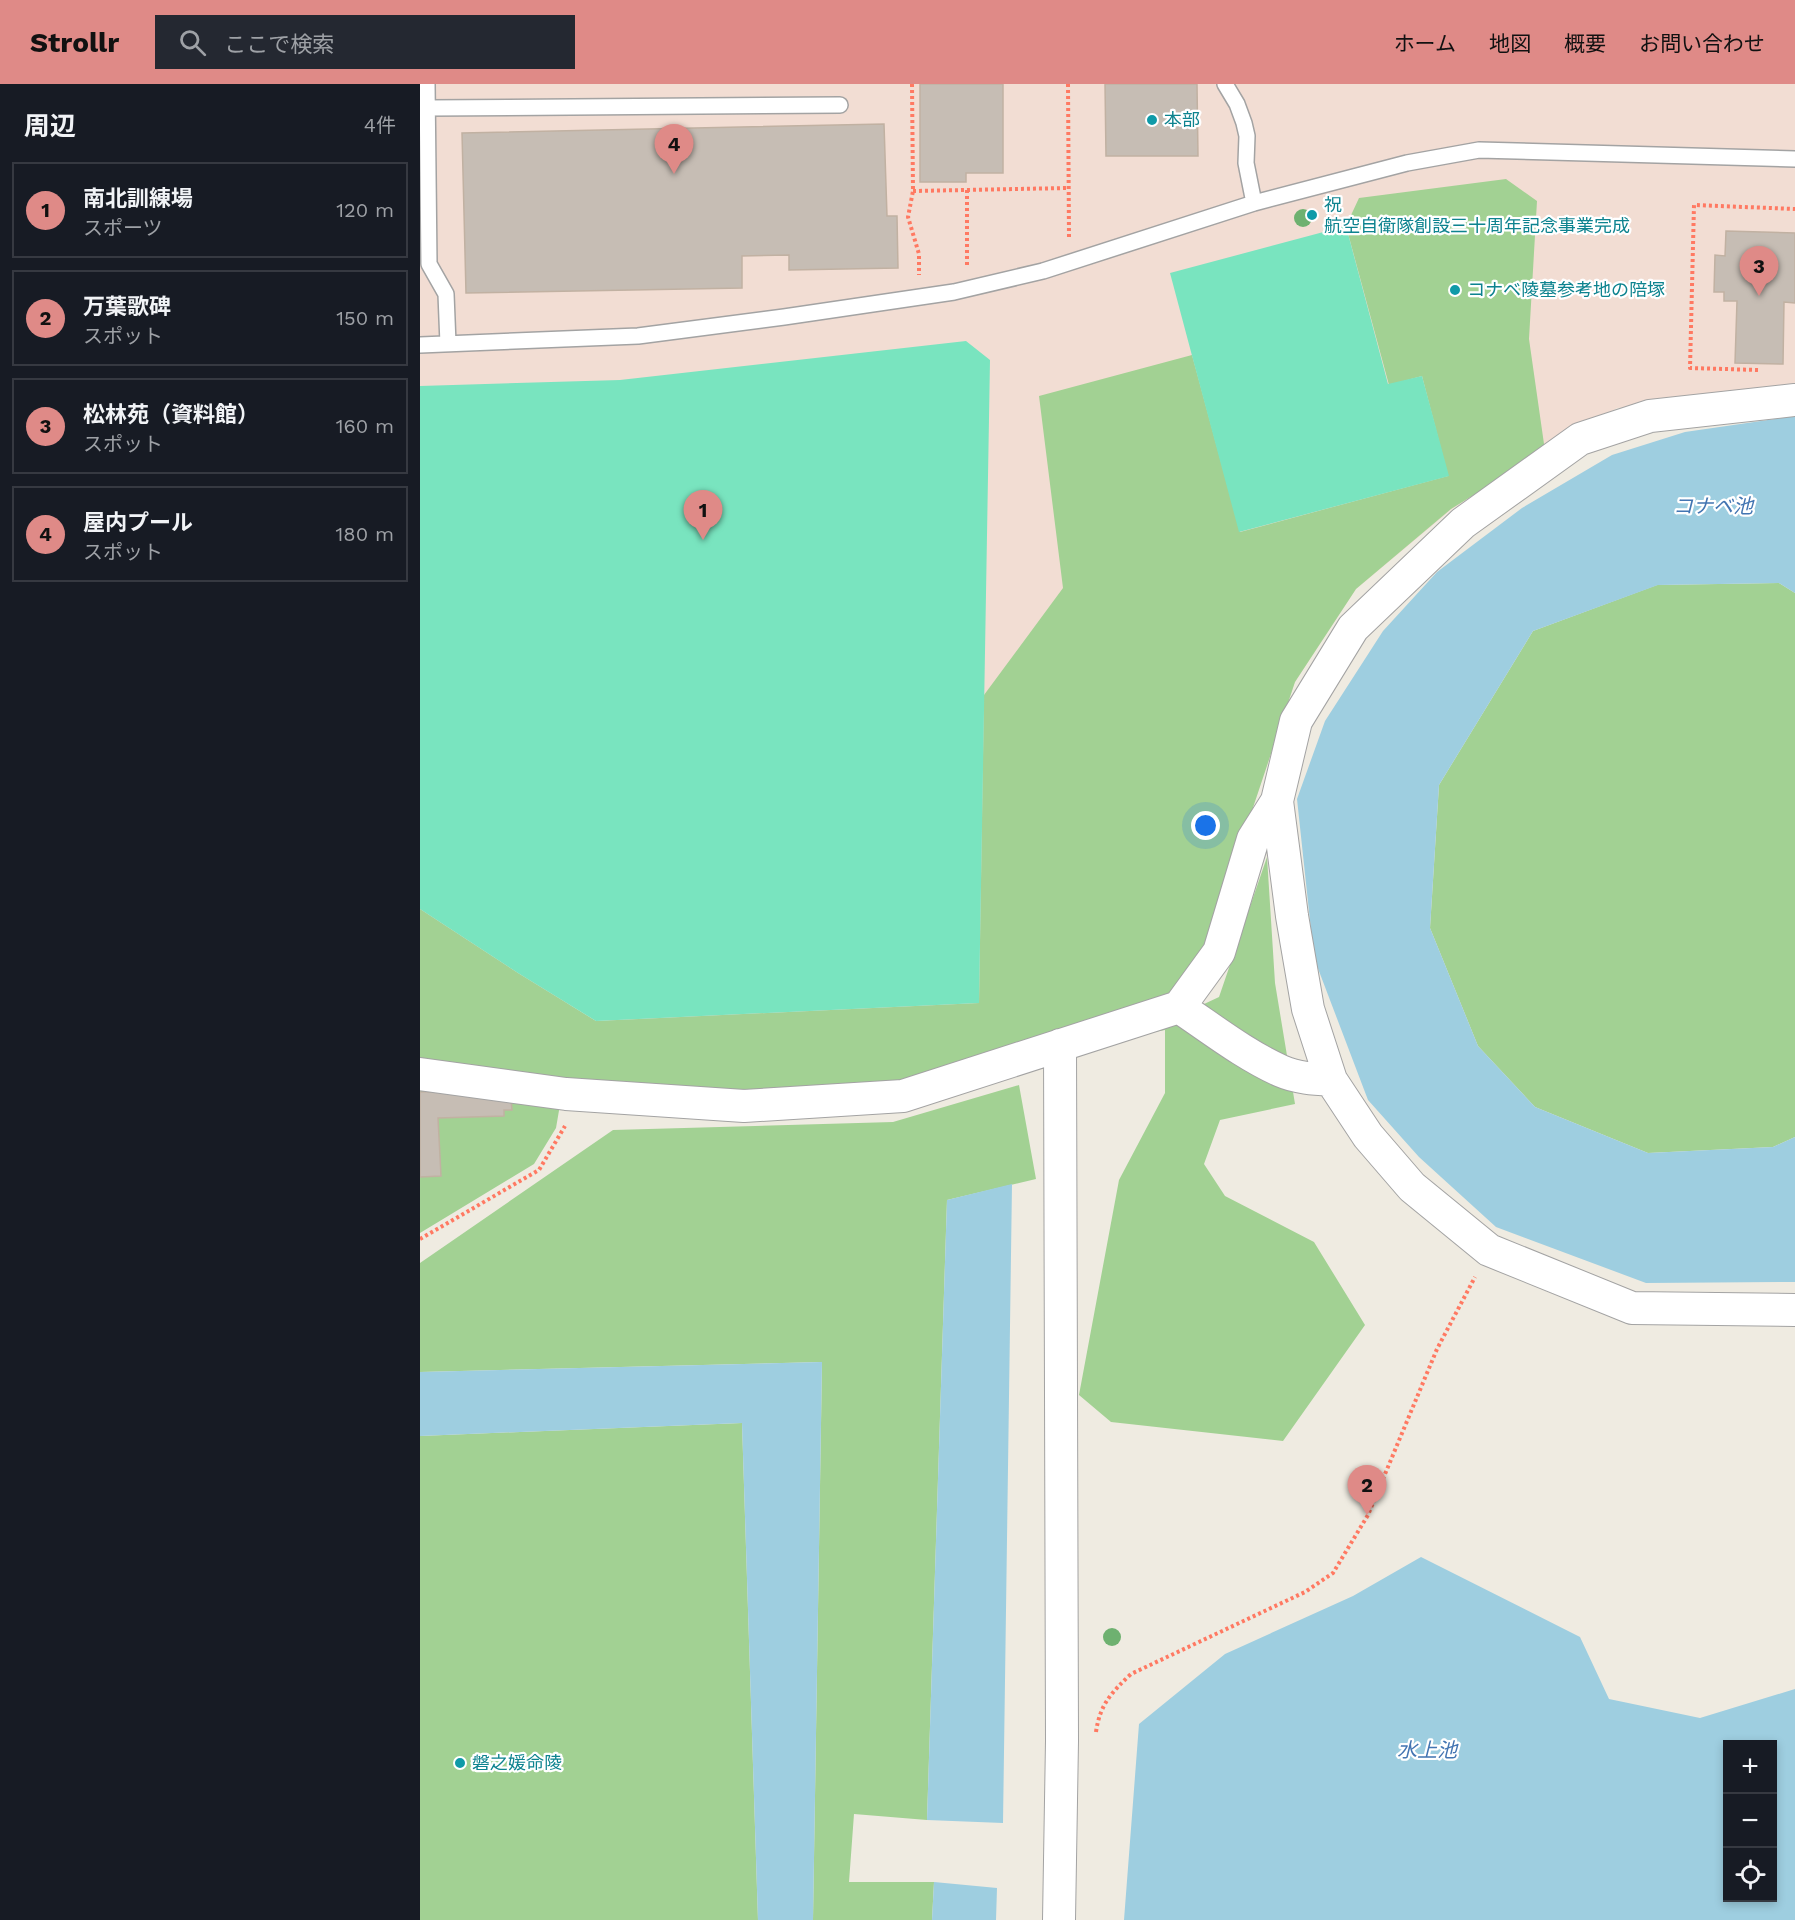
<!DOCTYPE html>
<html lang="ja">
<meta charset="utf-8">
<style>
:root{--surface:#171b24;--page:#242831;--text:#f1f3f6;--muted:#9ea1a6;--line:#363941;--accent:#df8a87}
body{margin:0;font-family:"Work Sans","Noto Sans JP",sans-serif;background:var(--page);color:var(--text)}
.controls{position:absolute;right:18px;bottom:18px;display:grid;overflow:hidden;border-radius:0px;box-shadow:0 3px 9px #0003}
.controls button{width:54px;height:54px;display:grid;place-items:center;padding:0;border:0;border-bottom:2px solid var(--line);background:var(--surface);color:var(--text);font:30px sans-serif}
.you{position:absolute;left:786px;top:742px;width:21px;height:21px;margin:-15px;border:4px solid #fff;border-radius:50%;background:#1a73e8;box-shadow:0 0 0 9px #1a73e833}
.badge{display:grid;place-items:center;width:39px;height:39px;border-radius:50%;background:var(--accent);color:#111;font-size:20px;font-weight:700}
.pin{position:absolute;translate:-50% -50px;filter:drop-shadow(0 2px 3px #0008)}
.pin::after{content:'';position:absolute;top:32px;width:21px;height:18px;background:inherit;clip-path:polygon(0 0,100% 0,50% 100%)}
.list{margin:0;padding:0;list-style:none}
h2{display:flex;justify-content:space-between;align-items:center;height:78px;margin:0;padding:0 24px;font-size:26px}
h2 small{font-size:20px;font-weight:400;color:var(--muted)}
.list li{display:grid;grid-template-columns:39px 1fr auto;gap:18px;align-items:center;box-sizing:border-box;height:96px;margin:0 12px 12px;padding:0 12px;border:2px solid var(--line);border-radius:0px}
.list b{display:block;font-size:22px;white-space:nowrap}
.list p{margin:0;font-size:20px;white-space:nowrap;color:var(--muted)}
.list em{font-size:20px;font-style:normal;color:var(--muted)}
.icon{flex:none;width:33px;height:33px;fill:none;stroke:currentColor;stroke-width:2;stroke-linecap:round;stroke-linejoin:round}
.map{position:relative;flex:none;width:1375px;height:1836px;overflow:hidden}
header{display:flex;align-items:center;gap:36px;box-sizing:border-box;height:84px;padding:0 30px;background:var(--accent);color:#111}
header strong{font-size:28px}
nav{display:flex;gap:33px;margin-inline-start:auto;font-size:21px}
.search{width:420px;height:54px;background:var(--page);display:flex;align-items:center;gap:15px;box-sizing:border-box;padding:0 21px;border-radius:0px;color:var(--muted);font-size:22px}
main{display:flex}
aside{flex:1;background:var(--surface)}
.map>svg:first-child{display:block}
.military{fill:#f2ddd3}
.forest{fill:#a2d193}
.pitch{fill:#79e4bf}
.water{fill:#9ecee0;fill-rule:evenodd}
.building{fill:#c6bdb4;stroke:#c1b1a2;stroke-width:1.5}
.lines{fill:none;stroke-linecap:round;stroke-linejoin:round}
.lane-casing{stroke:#a3a3a3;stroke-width:18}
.street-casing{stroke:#a3a3a3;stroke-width:34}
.path{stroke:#ff7962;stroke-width:4;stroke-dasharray:3 3;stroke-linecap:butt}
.lane{stroke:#fff;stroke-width:15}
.street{stroke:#fff;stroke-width:32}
.tree{fill:#6eb170}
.culture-dot{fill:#0f9aa8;stroke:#fff;stroke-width:2}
.labels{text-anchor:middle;stroke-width:4.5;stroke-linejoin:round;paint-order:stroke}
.culture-label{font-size:18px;fill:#0d838f;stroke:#fff;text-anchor:start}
.water-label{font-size:20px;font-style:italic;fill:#4375b2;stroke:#fff}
</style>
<header>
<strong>Strollr</strong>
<div class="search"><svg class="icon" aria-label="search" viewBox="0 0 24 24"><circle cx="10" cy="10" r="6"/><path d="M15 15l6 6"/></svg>ここで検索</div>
<nav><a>ホーム</a><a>地図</a><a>概要</a><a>お問い合わせ</a></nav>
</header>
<main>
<aside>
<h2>周辺<small>4件</small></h2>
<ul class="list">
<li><span class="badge">1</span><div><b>南北訓練場</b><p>スポーツ</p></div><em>120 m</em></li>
<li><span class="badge">2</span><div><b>万葉歌碑</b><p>スポット</p></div><em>150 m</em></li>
<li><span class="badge">3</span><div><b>松林苑（資料館）</b><p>スポット</p></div><em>160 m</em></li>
<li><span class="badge">4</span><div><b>屋内プール</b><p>スポット</p></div><em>180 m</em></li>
</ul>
</aside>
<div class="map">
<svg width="1375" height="1836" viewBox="0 0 1375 1836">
<rect width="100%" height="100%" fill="#efebe1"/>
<path class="military" d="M0,0H1375V307L1361,310L1197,324L1032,425L936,505L875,598L778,888L370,1011L0,859Z"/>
<path class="forest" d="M1086,95L1117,117L1109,255L1125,367L1031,425L936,505L875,598L778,888L752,908L482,1005L370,1011L171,1004L0,977V825L98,889L176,937L559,919L564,611L643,504L619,312L772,271L820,448L1028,392L1002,292L969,301L926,142L939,114Z
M1359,499L1375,509V1053L1353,1063L1228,1069L1115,1023L1058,962L1010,844L1019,701L1113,547L1237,501Z
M847,773L855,899L875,1020L800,1036L784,1080L805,1112L894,1158L945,1241L863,1357L691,1338L659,1311L699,1096L745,1009V946L718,951L799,913Z
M599,1001L616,1095L527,1116L507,1736L434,1730L429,1798H514L512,1836H393L402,1278L0,1288V1179L193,1046L473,1038Z
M0,1003L142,1009L136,1044L114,1080L0,1149Z
M322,1339L338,1836H0V1352Z"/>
<path class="pitch" d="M926,142L968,300L1002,292L1029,392L819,448L750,189Z
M546,257L570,276L559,919L176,937L98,889L0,825V302L200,296Z"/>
<path class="water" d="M1375,332V509L1359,499L1238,501L1113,547L1019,701L1010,844L1058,962L1115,1023L1228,1069L1353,1063L1375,1053V1198L1226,1199L1076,1143L999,1073L948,1016L894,874L877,715L905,637L963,547L1017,488L1102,424L1192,371L1265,348Z
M592,1100L583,1739L507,1736L527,1116Z
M402,1278L393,1836H338L322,1339L0,1352V1288Z
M1001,1473L1160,1553L1189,1615L1280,1634L1375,1605V1836H704L719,1640L805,1570L933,1512ZM1308,1660H1352V1814H1308Z
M514,1798L577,1804L576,1836H512Z"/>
<path class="building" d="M500,0H583V89H546V98H500Z
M685,0H777L778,72H686Z
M464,40L467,132H477L478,184L369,186V171L322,172V204L46,209L42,49Z
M1306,147L1375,149V219L1364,218L1363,280L1315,279L1317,217H1304V208H1294L1295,171L1305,172Z
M86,1005L91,1014L92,1026H84V1032L18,1034L21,1092L0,1093V1008Z"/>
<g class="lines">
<defs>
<path id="lane" d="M7,0L9,180L26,210L28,260
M805,0L817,20L824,39L827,52L826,79L834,119
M8,24L420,21
M0,261L218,252L364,233L534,208L623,187L834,119L987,79L1059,66L1375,75"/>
<path id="street" d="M857,717L872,832L888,925L911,996L948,1052L992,1103L1069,1166L1212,1224L1375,1226
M759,923C792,945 825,971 861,987C877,994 894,995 911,996
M0,990L146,1010L324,1022L483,1012L759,923L799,868L833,755L857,717L876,637L933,544L1043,439L1160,355L1230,332L1375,316
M639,1836L642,1657L640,961"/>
</defs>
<use href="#lane" class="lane-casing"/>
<use href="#street" class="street-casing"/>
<path class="path" d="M492,0L493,107L488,133L499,170V191
M648,0L649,154
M547,106V183
M493,107L648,104
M1338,286L1270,284L1274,121L1375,125
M0,1155L119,1086L145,1042
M676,1648C680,1620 692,1608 711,1590L885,1508L913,1489L948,1431L1017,1265L1055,1193"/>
<use href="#lane" class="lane"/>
<use href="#street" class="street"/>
</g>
<g class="tree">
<circle cx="883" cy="134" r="9"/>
<circle cx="692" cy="1553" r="9"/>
</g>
<g class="culture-dot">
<circle cx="732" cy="36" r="6"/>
<circle cx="892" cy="131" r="6"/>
<circle cx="1035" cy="206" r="6"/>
<circle cx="40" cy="1679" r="6"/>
</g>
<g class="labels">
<g class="culture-label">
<text x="744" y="42">本部</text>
<text x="904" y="127">祝<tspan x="904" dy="21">航空自衛隊創設三十周年記念事業完成</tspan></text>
<text x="1047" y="212">コナベ陵墓参考地の陪塚</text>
<text x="52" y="1685">磐之媛命陵</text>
</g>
<g class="water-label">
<text x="1293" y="429">コナベ池</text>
<text x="1007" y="1673">水上池</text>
</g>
</g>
</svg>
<div class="controls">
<button>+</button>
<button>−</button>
<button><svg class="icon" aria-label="locate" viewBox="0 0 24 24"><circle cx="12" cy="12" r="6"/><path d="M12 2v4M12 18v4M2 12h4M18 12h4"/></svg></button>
</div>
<div class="you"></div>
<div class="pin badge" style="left:283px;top:456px">1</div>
<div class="pin badge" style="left:947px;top:1431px">2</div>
<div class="pin badge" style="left:1339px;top:212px">3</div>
<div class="pin badge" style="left:254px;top:90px">4</div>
</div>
</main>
